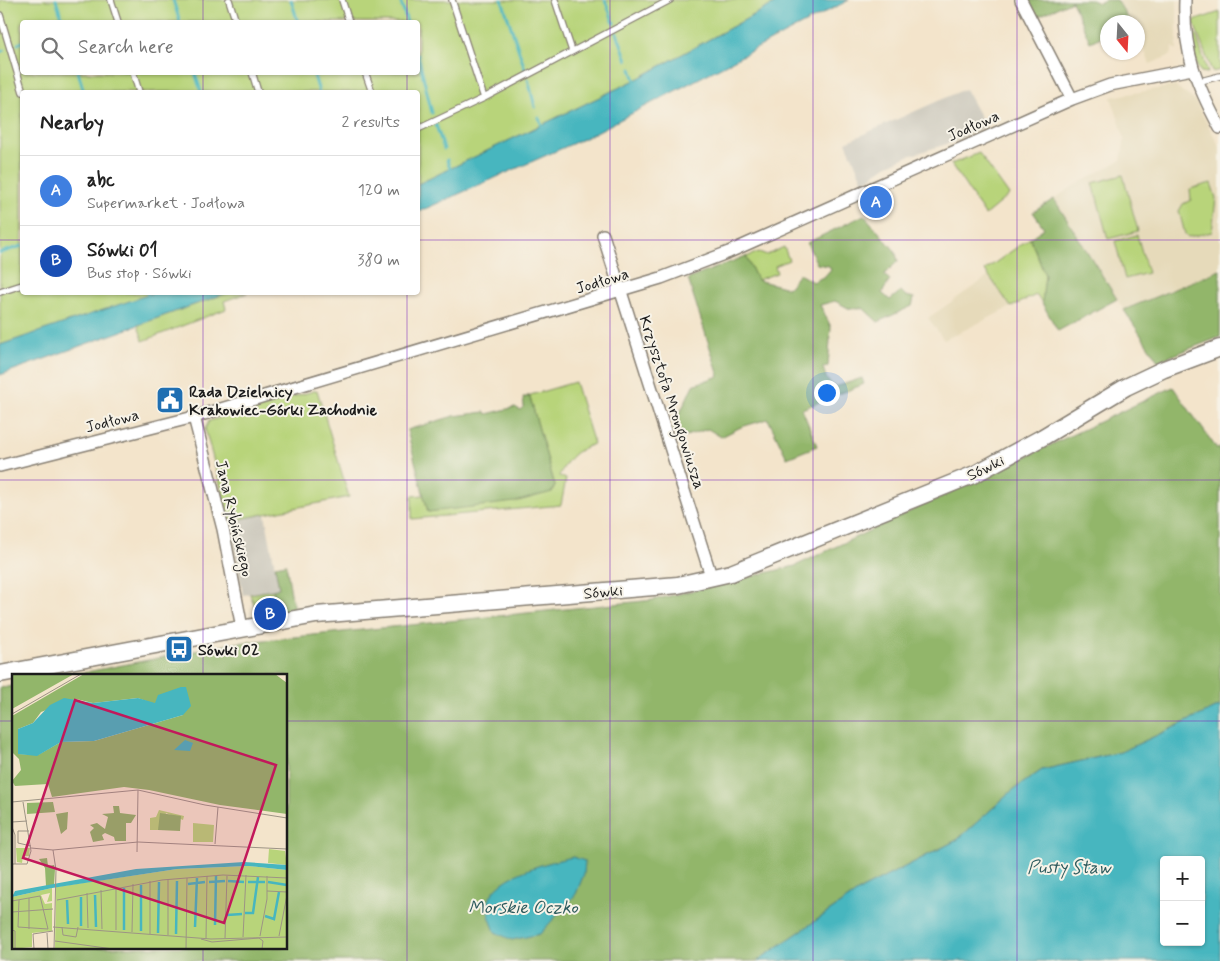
<!DOCTYPE html>
<meta charset="utf-8">
<style>
:root{--surface:#fff;--page:#f6f6f6;--text:#222;--muted:#767676;--line:#e0e0e0;--accent:#db2777}
body{margin:0;font-family:Mynerve,sans-serif;background:var(--page);color:var(--text)}
.controls{position:absolute;right:15px;bottom:15px;display:grid;overflow:hidden;border-radius:5px;box-shadow:0 1px 4px #0004}
.controls button{width:45px;height:45px;display:grid;place-items:center;padding:0;border:0;border-bottom:1px solid var(--line);background:var(--surface);color:var(--text);font:25px sans-serif}
.compass{position:absolute;left:1100px;top:15px;width:45px;height:45px;border-radius:50%;background:var(--surface);box-shadow:0 1px 4px #0004;rotate:162deg}
.you{position:absolute;left:826px;top:392px;width:18px;height:18px;margin:-12px;border:4px solid #fff;border-radius:50%;background:#1a73e8;box-shadow:0 0 0 8px #1a73e833}
.badge{display:grid;place-items:center;width:32px;height:32px;border-radius:50%;background:var(--accent);color:#fff;font-size:16px;font-weight:700}
.pin{position:absolute;translate:-50% -50%;border:2px solid #fff;box-shadow:0 1px 5px #0006}
.list{margin:0;padding:0;list-style:none}
h2{display:flex;justify-content:space-between;align-items:center;height:65px;margin:0;padding:0 20px;font-size:21px}
h2 small{font-size:16px;font-weight:400;color:var(--muted)}
.list li{display:grid;grid-template-columns:32px 1fr auto;gap:15px;align-items:center;box-sizing:border-box;height:70px;padding:0 20px;border-top:1px solid var(--line)}
.list b{display:block;font-size:19px;white-space:nowrap}
.list p{margin:0;font-size:16px;white-space:nowrap;color:var(--muted)}
.list em{font-size:16px;font-style:normal;color:var(--muted)}
.icon{flex:none;width:28px;height:28px;fill:none;stroke:currentColor;stroke-width:2;stroke-linecap:round;stroke-linejoin:round}
.map{position:relative;flex:none;width:1220px;height:961px;overflow:hidden}
.search{position:absolute;background:var(--surface);box-shadow:0 1px 4px #0004;left:20px;top:20px;width:400px;height:55px;display:flex;align-items:center;gap:12px;box-sizing:border-box;padding:0 18px;border-radius:5px;color:var(--muted);font-size:19px}
.panel{position:absolute;background:var(--surface);box-shadow:0 1px 4px #0004;left:20px;top:90px;width:400px;height:205px;border-radius:5px}
.map>svg:first-child{display:block}
.built{fill:#e6daba}
.industrial{fill:#c8c4b8}
.green{fill:#b8d47a;stroke:#6a784b;fill-rule:evenodd}
.forest{fill:#92b66a;stroke:#576943}
.water{fill:#47b6bf;stroke:#32696e;fill-rule:evenodd}
.lines{fill:none;stroke-linecap:round;stroke-linejoin:round}
.stream{stroke:#47b6bf;stroke-width:3}
.lane-casing{stroke:#888074;stroke-width:8}
.street-casing{stroke:#888074;stroke-width:14}
.secondary-casing{stroke:#888074;stroke-width:19}
.lane{stroke:#fff;stroke-width:5.5}
.street{stroke:#fff;stroke-width:11}
.secondary{stroke:#fff;stroke-width:16}
.grid{fill:none;stroke:#7b2cbf;stroke-width:1;stroke-opacity:0.55}
.labels{text-anchor:middle;stroke-width:4;stroke-linejoin:round;paint-order:stroke}
.street-label{font-size:16px;fill:#1c1c1c;stroke:#f7f3e8}
.poi-label{font-size:16px;font-weight:bold;fill:#1c1c1c;stroke:#f7f3e8;text-anchor:start}
.water-label{font-size:18px;font-style:italic;fill:#2d5a5d;stroke:#f7f3e8}
.inset-river{fill:none;stroke:#47b6bf;stroke-width:2.5}
.inset-road{fill:none;stroke:#9d9485;stroke-width:1}
.view{fill:#c2185b;fill-opacity:0.15;stroke:#c2185b;stroke-width:2.5}
.inset-edge{fill:none;stroke:#1c1c1c;stroke-width:2.5}
</style>
<div class="map">
<svg width="1220" height="961" viewBox="0 0 1220 961">
<rect width="100%" height="100%" fill="#f7f3e8"/>
<filter id="ink" filterUnits="userSpaceOnUse"><feTurbulence type="fractalNoise" baseFrequency=".02" numOctaves="2"/><feDisplacementMap in="SourceGraphic" scale="10" xChannelSelector="R" yChannelSelector="G"/><feConvolveMatrix kernelMatrix="1 2 1 2 8 2 1 2 1" color-interpolation-filters="sRGB"/></filter>
<filter id="wash" filterUnits="userSpaceOnUse"><feTurbulence type="fractalNoise" baseFrequency=".0096" numOctaves="4" result="noise"/><feDisplacementMap in="SourceGraphic" scale="20" xChannelSelector="R" yChannelSelector="G"/><feGaussianBlur stdDeviation="1.12" result="paint"/><feColorMatrix in="noise" values="0 0 0 0 0 0 0 0 0 0 0 0 0 0 0 0 0 1.4 0 .05"/><feComposite in="paint" operator="in"/></filter>
<g filter="url(#wash)">
<rect width="100%" height="100%" fill="#f3e4cb"/>
<path class="built" d="M1117,0H1177V50L1173,47L1171,55L1150,64L1138,35V22H1130Z
M1175,86L1195,101L1220,147V270L1124,310L1054,199L1075,185L1121,160L1125,139L1111,97Z
M989,276L1011,307L944,340L928,318Z"/>
<path class="industrial" d="M965,89L986,127L953,142L908,156L886,166L863,182L846,142Z
M265,514L279,589L243,595L230,521Z"/>
<path class="green" d="M0,0H781L635,80L418,184V92H22V292L156,293L0,345ZM22,22H418V72H22Z
M1220,12V70L1212,72L1193,21Z
M1190,28L1197,37L1208,73L1201,72L1197,67Z
M979,153L1009,195L985,215L951,164Z
M1123,175L1138,231L1108,239L1093,183Z
M1211,183L1216,198L1212,232L1188,237L1185,234L1179,211L1183,204L1191,200L1190,189Z
M1137,235L1148,273L1125,279L1115,241Z
M1030,238L1045,275L1042,303L1036,295L1011,307L985,270Z
M784,247L789,260L775,266L777,273L757,280L746,257L759,252L767,255Z
M227,293H247L224,301L226,309L143,341L138,325Z
M575,382L594,444C574,451 568,458 559,476L566,479L561,505L412,519V496L424,495L428,512L552,492L555,486L530,397L527,396Z
M317,390L349,497L230,521L205,429L209,421Z
M273,590L279,613L271,615L270,612H257L250,594Z"/>
<path class="forest" d="M1026,0H1091L1099,3L1105,0H1117L1130,22H1108L1107,34L1090,42L1072,1L1037,17Z
M1054,199L1117,299L1058,331L1042,303L1045,275L1030,238L1044,228L1033,212Z
M864,215L895,251L898,261L884,275L890,280L882,293L890,300L901,291L906,296L914,298L912,306L878,322L863,308L850,309L835,301L820,305L831,327L828,366L823,368L827,380L835,387L862,378L864,384L802,409L817,446L787,458L768,419L741,427L721,437L708,429L676,439L673,428L693,385L719,376L688,279L746,256L757,280L788,288L799,274L813,282L825,276L831,269L829,266L817,264L807,243Z
M1220,270V337L1158,361L1124,310Z
M1173,387L1217,449L1220,447V706L1121,752L1042,770L1013,790L957,840L862,889L757,961H0V688L14,686V947H286V675H71L236,643L653,600L795,566Z
M523,397H530L555,486L552,492L515,502L428,512L407,430L454,416L485,412L487,414L515,407L520,410L524,406Z
M286,564L294,611L279,613L273,590L279,588L275,566Z"/>
<path class="water" d="M781,0H849L583,139L418,212V184L635,80Z
M156,292L227,293L0,375V345Z
M1220,706V961H757L862,889L957,840L1013,790L1042,770L1121,752ZM1164,860H1201V942H1164Z
M573,857L585,861L584,874L576,894L540,934L512,940L495,932C493,925 488,916 488,909C486,876 549,862 573,857Z"/>
<g class="lines">
<path class="stream" d="M56,0L63,22
M173,0L180,22
M291,0L298,22
M400,0L407,22
M502,0L526,72
M605,0L614,23
M617,33L627,60
M18,44L22,42
M0,52L4,50
M418,55L432,113
M631,69L635,80
M78,72L84,92
M195,72L201,92
M313,72L319,92
M528,79L535,107
M538,117L542,125
M436,125L444,149
M447,160L450,169
M0,253L22,246
M147,292L148,295"/>
</g>
</g>
<g filter="url(#ink)">
<g class="lines">
<defs>
<path id="lane" d="M111,0L118,22
M229,0L236,22
M342,0L349,22
M452,0L484,98
M555,0L572,51
M0,15L23,92
M133,72L139,92
M252,72L258,92
M365,72L372,92
M1197,82L1220,76
M418,129L484,98L670,0
M0,292L22,285"/>
<path id="street" d="M1021,0L1072,99
M1185,0C1183,51 1196,84 1220,128
M603,235L712,579
M194,417L223,529L242,628
M0,466L194,417L661,278L729,252L1072,99L1110,85L1192,69"/>
<path id="secondary" d="M0,674L316,615L678,585L731,573L975,474L1043,437L1126,387L1164,369L1220,348"/>
</defs>
<use href="#lane" class="lane-casing"/>
<use href="#street" class="street-casing"/>
<use href="#secondary" class="secondary-casing"/>
<use href="#lane" class="lane"/>
<use href="#street" class="street"/>
<use href="#secondary" class="secondary"/>
</g>
</g>
<path class="grid" d="M203,0V22M407,0V22M610,0V961M813,0V961M1017,0V961M203,72V92M407,72V92M0,240H22M418,240H1220M203,292V675M407,292V961M0,480H1220M0,721H14M286,721H1220M203,947V961"/>
<defs>
<symbol id="civic-square" viewBox="-11 -11 22 22"><rect x="-9" y="-9" width="18" height="18" rx="4" fill="#1f6fb2" stroke="#f7f3e8"/><path d="M-.6-6.5H3V-4.5H.6V-3L4-1V1h2V6H-6V1h2V-1L-.6-3ZM-1.2 2.5V6h2.4V2.5Z" fill="#fff"/></symbol>
<symbol id="bus-square" viewBox="-11 -11 22 22"><rect x="-9" y="-9" width="18" height="18" rx="4" fill="#1f6fb2" stroke="#f7f3e8"/><path d="M-5-6H5V4H4V6H2V4H-2V6H-4V4H-5ZM-3.5-4V0h7V-4ZM-3.5 1.2v1.5H-2V1.2ZM2 1.2v1.5H3.5V1.2Z" fill="#fff"/></symbol>
</defs>
<g fill-rule="evenodd">
<use href="#civic-square" x="154" y="384" width="32" height="32"/>
<use href="#bus-square" x="163" y="633" width="32" height="32"/>
</g>
<g class="labels">
<g class="street-label">
<text transform="translate(973 125) rotate(-24)" y="6">Jodłowa</text>
<text transform="translate(602 280) rotate(-17)" y="6">Jodłowa</text>
<text transform="translate(673 402) rotate(72)" y="6">Krzysztofa Mrongowiusza</text>
<text transform="translate(112 420) rotate(-14)" y="6">Jodłowa</text>
<text transform="translate(985 467) rotate(-26)" y="6">Sówki</text>
<text transform="translate(235 518) rotate(77)" y="6">Jana Rybińskiego</text>
<text transform="translate(603 591) rotate(-5)" y="6">Sówki</text>
</g>
<g class="poi-label">
<text x="189" y="397">Rada Dzielnicy<tspan x="189" dy="18">Krakowiec-Górki Zachodnie</tspan></text>
<text x="198" y="655">Sówki 02</text>
</g>
<g class="water-label">
<text x="1069" y="873">Pusty Staw</text>
<text x="523" y="913">Morskie Oczko</text>
</g>
</g>
<g transform="translate(12 674)">
<rect width="275" height="275" fill="#f3e4cb"/>
<path d="M147,136L172,142L171,146L154,139L147,156H138V144L144,143ZM181,149L202,151L201,168H181ZM4,174H18L17,182H11L10,189L5,188ZM257,175L273,177L275,191L256,189ZM236,192L275,196V275H43L44,213L165,195ZM40,214V227L35,228L38,219L29,221L33,230L40,229V257L20,259V273L0,275V223Z" fill="#b8d47a"/>
<path d="M0,0H62L0,35ZM72,0H263L275,9V140L208,131L137,116L112,113L40,123L36,110L3,112L0,107L9,96L7,85L0,78V42ZM126,24L171,41L82,67L49,68L26,81L6,80V55L21,49L29,38L64,25L81,29ZM41,128L43,138L15,140V129ZM101,132H107L108,139L124,141L119,149H114V167H103L102,163L93,159L90,161L92,166L81,168L78,158L82,154L78,151L85,149L93,155L96,143L90,140L102,139ZM56,138L55,155L49,160L44,140ZM148,139L169,142L168,157L146,156ZM35,184L36,192L42,191L43,195L42,211L34,212L33,194L27,185Z" fill="#92b66a" fill-rule="evenodd"/>
<path d="M169,13H174L179,32L171,41L82,67L49,68L25,82L6,80V55L21,49L38,31L52,24L81,29L126,24L143,29L146,21ZM173,66L181,69L178,77L162,76ZM232,188L275,191V196L236,192L165,195L40,214L0,223L3,217L124,195Z" fill="#47b6bf"/>
<path class="inset-river" d="M216,207L232,208M197,208L213,207M236,208H253M256,208L275,211M176,210L193,208M83,221L84,253M69,223V252M55,226L56,250M233,239H241L246,203M215,241L230,240M253,242L262,245L267,218M203,251L204,202M183,253L185,204M112,256V214M129,257V211M146,259L147,208M164,260L165,207"/>
<path class="inset-road" d="M0,40L69,0M0,128L126,116L193,131L275,144M0,148L15,147M0,153L3,161V190M17,157H6V169L19,172M203,170L206,133M19,174L41,176L126,168L275,175M41,176L44,196L42,275M125,178L126,116M0,190H15L19,177L11,128M138,207V260M104,213V256M89,216L90,255M255,217L275,218M75,219L76,254M17,224V255M45,226L150,206L211,201L275,204M0,227L28,222L36,255L6,253L7,226M0,238L41,235M41,253L199,265L275,263M50,253L51,261L64,263L66,253M0,256L3,257V275M120,258L121,210M35,259L36,275M156,261V205M248,262L255,225V202M267,262L275,221M231,263L234,201M213,264L215,202M189,265L200,268L247,264L251,267L250,275M194,265L195,202M43,267L101,275M22,275L21,260L41,257M174,275L175,204"/>
<path class="view" d="M63,26L264,91L212,249L11,184Z"/>
<rect width="275" height="275" class="inset-edge"/>
</g>
</svg>
<div class="controls">
<button>+</button>
<button>−</button>
</div>
<svg class="compass" viewBox="-18 -18 36 36"><path d="M0-13l5 13h-10z" fill="#e53935"/><path d="M0 13l5-13h-10z" fill="#767676"/></svg>
<div class="you"></div>
<div class="pin badge" style="left:876px;top:202px;background:#3f7fe0">A</div>
<div class="pin badge" style="left:270px;top:614px;background:#1a4fb4">B</div>
<div class="search"><svg class="icon" aria-label="search" viewBox="0 0 24 24"><circle cx="10" cy="10" r="6"/><path d="M15 15l6 6"/></svg>Search here</div>
<section class="panel">
<h2>Nearby<small>2 results</small></h2>
<ul class="list">
<li><span class="badge" style="background:#3f7fe0">A</span><div><b>abc</b><p>Supermarket · Jodłowa</p></div><em>120 m</em></li>
<li><span class="badge" style="background:#1a4fb4">B</span><div><b>Sówki 01</b><p>Bus stop · Sówki</p></div><em>380 m</em></li>
</ul>
</section>
</div>
